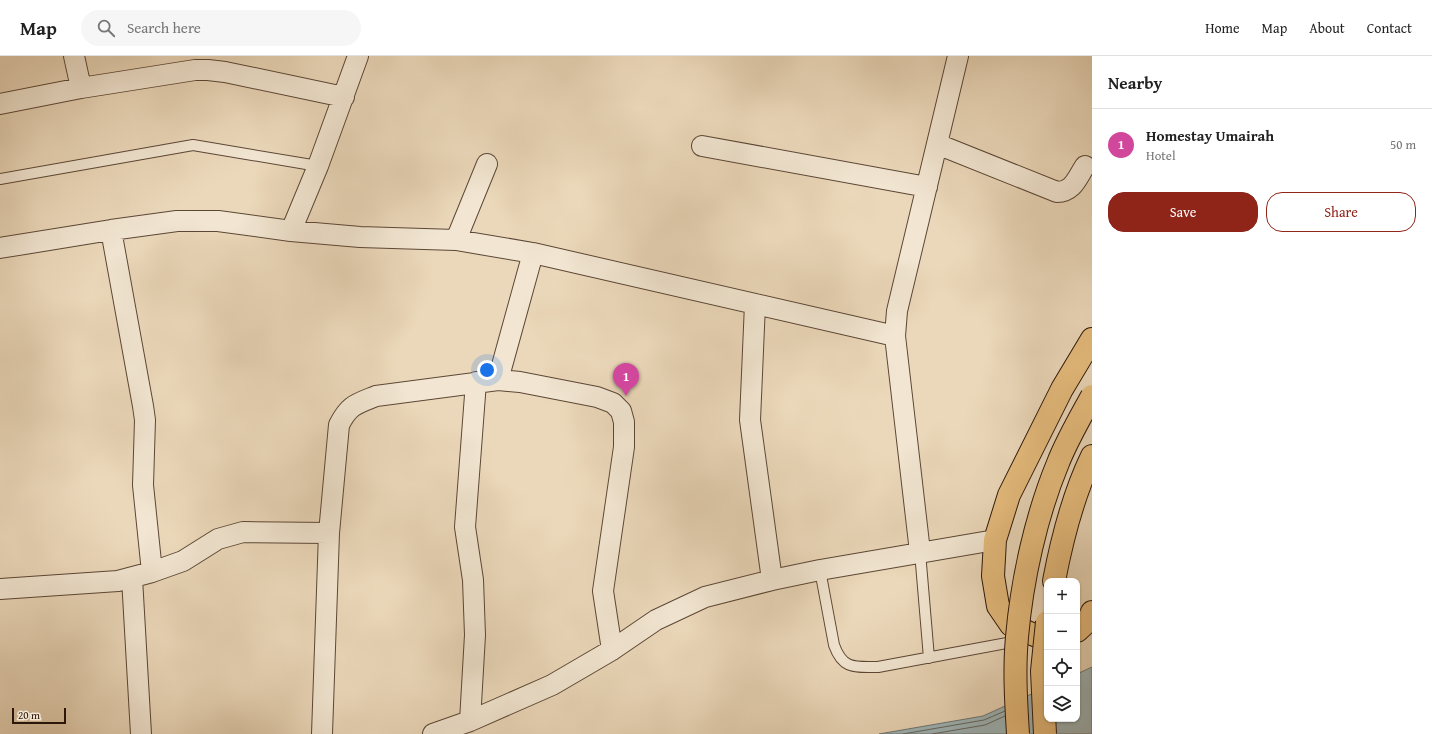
<!DOCTYPE html>
<meta charset="utf-8">
<style>
:root{--surface:#fff;--page:#f6f6f6;--text:#222;--muted:#767676;--line:#e0e0e0;--accent:#8f2418}
body{margin:0;font-family:"Gentium Book Plus",serif;background:var(--page);color:var(--text)}
.controls{position:absolute;right:12px;bottom:12px;display:grid;overflow:hidden;border-radius:8px;box-shadow:0 1px 3px #0004}
.controls button{width:36px;height:36px;display:grid;place-items:center;padding:0;border:0;border-bottom:1px solid var(--line);background:var(--surface);color:var(--text);font:20px sans-serif}
.scale{position:absolute;left:12px;bottom:10px;width:54px;box-sizing:border-box;padding-left:4px;border:2px solid #2d170a;border-top:0;font-size:11px;line-height:14px;white-space:nowrap;color:#2d170a;-webkit-text-stroke:3px #f2e6d2;paint-order:stroke}
.you{position:absolute;left:487px;top:314px;width:14px;height:14px;margin:-10px;border:3px solid #fff;border-radius:50%;background:#1a73e8;box-shadow:0 0 0 6px #1a73e833}
.badge{display:grid;place-items:center;width:26px;height:26px;border-radius:50%;background:var(--accent);color:#fff;font-size:13px;font-weight:700}
.pin{position:absolute;translate:-50% -33px;filter:drop-shadow(0 1px 2px #0008)}
.pin::after{content:'';position:absolute;top:21px;width:14px;height:12px;background:inherit;clip-path:polygon(0 0,100% 0,50% 100%)}
.list{margin:0;padding:0;list-style:none}
h2{display:flex;justify-content:space-between;align-items:center;height:52px;margin:0;padding:0 16px;font-size:17px}
h2 small{font-size:13px;font-weight:400;color:var(--muted)}
.list li{display:grid;grid-template-columns:26px 1fr auto;gap:12px;align-items:center;box-sizing:border-box;height:72px;padding:0 16px;border-top:1px solid var(--line)}
.list b{display:block;font-size:15px;white-space:nowrap}
.list p{margin:0;font-size:13px;white-space:nowrap;color:var(--muted)}
.list em{font-size:13px;font-style:normal;color:var(--muted)}
.actions{display:flex;gap:8px;padding:12px 16px}
.actions a{flex:1;padding:9px 0;border:1px solid var(--accent);border-radius:16px;text-align:center;font-size:14px;color:var(--accent)}
.actions .main{background:var(--accent);color:#fff}
.icon{flex:none;width:22px;height:22px;fill:none;stroke:currentColor;stroke-width:2;stroke-linecap:round;stroke-linejoin:round}
.map{position:relative;flex:none;width:1092px;height:678px;overflow:hidden}
header{display:flex;align-items:center;gap:24px;box-sizing:border-box;height:56px;padding:0 20px;background:var(--surface);border-bottom:1px solid var(--line)}
header strong{font-size:19px}
nav{display:flex;gap:22px;margin-inline-start:auto;font-size:14px}
.search{width:280px;height:36px;background:var(--page);display:flex;align-items:center;gap:10px;box-sizing:border-box;padding:0 14px;border-radius:22px;color:var(--muted);font-size:15px}
main{display:flex}
aside{flex:1;background:var(--surface)}
.map>svg:first-child{display:block}
.water{fill:#9eb7bb;stroke:#717774}
.lines{fill:none;stroke-linecap:round;stroke-linejoin:round}
.shore{stroke:#666762;stroke-width:1}
.service-casing{stroke:#5c4736;stroke-width:12}
.minor-casing{stroke:#5c4736;stroke-width:22}
.trunk-casing{stroke:#2d170a;stroke-width:24}
.service{stroke:#f2e6d2;stroke-width:10}
.minor{stroke:#f2e6d2;stroke-width:20}
.trunk{stroke:#e6bc7d;stroke-width:22}
.trunk-bridge-casing{stroke:#2d170a;stroke-width:24;stroke-linecap:butt}
.trunk-bridge{stroke:#e6bc7d;stroke-width:22}
</style>
<header>
<strong>Map</strong>
<div class="search"><svg class="icon" aria-label="search" viewBox="0 0 24 24"><circle cx="10" cy="10" r="6"/><path d="M15 15l6 6"/></svg>Search here</div>
<nav><a>Home</a><a>Map</a><a>About</a><a>Contact</a></nav>
</header>
<main>
<div class="map">
<svg width="1092" height="678" viewBox="0 0 1092 678">
<rect width="100%" height="100%" fill="#ebd8ba"/>
<filter id="stains"><feTurbulence type="fractalNoise" baseFrequency=".005" numOctaves="4"/><feColorMatrix values="0 0 0 0 .2 0 0 0 0 .09 0 0 0 0 .02 0 0 0 .5 -.17"/></filter>
<radialGradient id="worn" r=".72"><stop offset=".6" stop-color="#630" stop-opacity="0"/><stop offset="1" stop-color="#630" stop-opacity=".3"/></radialGradient>
<path class="water" d="M1092,611V678H879L983,660L1047,631V663H1077V618Z"/>
<g class="lines">
<path class="shore" d="M903,678L984,664L1005,655
M932,678L985,669L1005,660"/>
<defs>
<path id="service" d="M0,123L193,89L318,110
M920,496L929,602
M820,514L834,589C843,614 855,611 878,611L1018,585"/>
<path id="minor" d="M74,0L81,32
M0,48L81,32L195,14H208L225,16L344,41
M937,88L1057,136C1073,136 1077,122 1085,110
M702,90L927,131
M111,174L143,350L145,364L143,429L152,516
M291,175L318,110L358,0
M456,184L487,108
M0,192L111,174L177,165H218L291,175L360,181L456,184L533,197L895,280
M755,248L750,364L772,524
M498,324L533,197
M920,496L895,280L897,255L958,0
M132,522L141,678
M0,533L118,525L152,516L183,505L218,483L243,476L329,477
M470,665L475,579L473,524L465,471L476,326
M322,678L329,477L339,369C349,349 356,348 376,340L498,324L520,326L597,341L613,347L621,355L624,366V391L603,535L612,594
M433,678L470,665L552,629L612,594L656,564L705,541L772,524L820,514L995,484"/>
<path id="trunk" d="M1054,525C1062,483 1073,439 1092,400
M1077,575L1088,565L1092,556
M1047,580L1039,581L1011,569L998,550L993,520L995,484L1009,439L1062,333L1092,283"/>
</defs>
<use href="#service" class="service-casing"/>
<use href="#minor" class="minor-casing"/>
<use href="#trunk" class="trunk-casing"/>
<use href="#service" class="service"/>
<use href="#minor" class="minor"/>
<use href="#trunk" class="trunk"/>
<defs>
<path id="trunk-bridge" d="M1018,678C1016,646 1014,613 1017,581C1022,524 1036,460 1058,407C1067,384 1080,362 1092,340
M1045,678L1042,615L1047,566"/>
</defs>
<use href="#trunk-bridge" class="trunk-bridge-casing"/>
<use href="#trunk-bridge" class="trunk-bridge"/>
</g>
<rect width="100%" height="100%" filter="url(#stains)"/>
<rect width="100%" height="100%" fill="url(#worn)"/>
</svg>
<div class="controls">
<button>+</button>
<button>−</button>
<button><svg class="icon" aria-label="locate" viewBox="0 0 24 24"><circle cx="12" cy="12" r="6"/><path d="M12 2v4M12 18v4M2 12h4M18 12h4"/></svg></button>
<button><svg class="icon" aria-label="layers" viewBox="0 0 24 24"><path d="M12 4l9 5-9 5-9-5zM3 14l9 5 9-5"/></svg></button>
</div>
<div class="scale">20 m</div>
<div class="you"></div>
<div class="pin badge" style="left:626px;top:340px;background:#d1479c">1</div>
</div>
<aside>
<h2>Nearby<small></small></h2>
<ul class="list">
<li><span class="badge" style="background:#d1479c">1</span><div><b>Homestay Umairah</b><p>Hotel</p></div><em>50 m</em></li>
</ul>
<div class="actions"><a class="main">Save</a><a>Share</a></div>
</aside>
</main>
